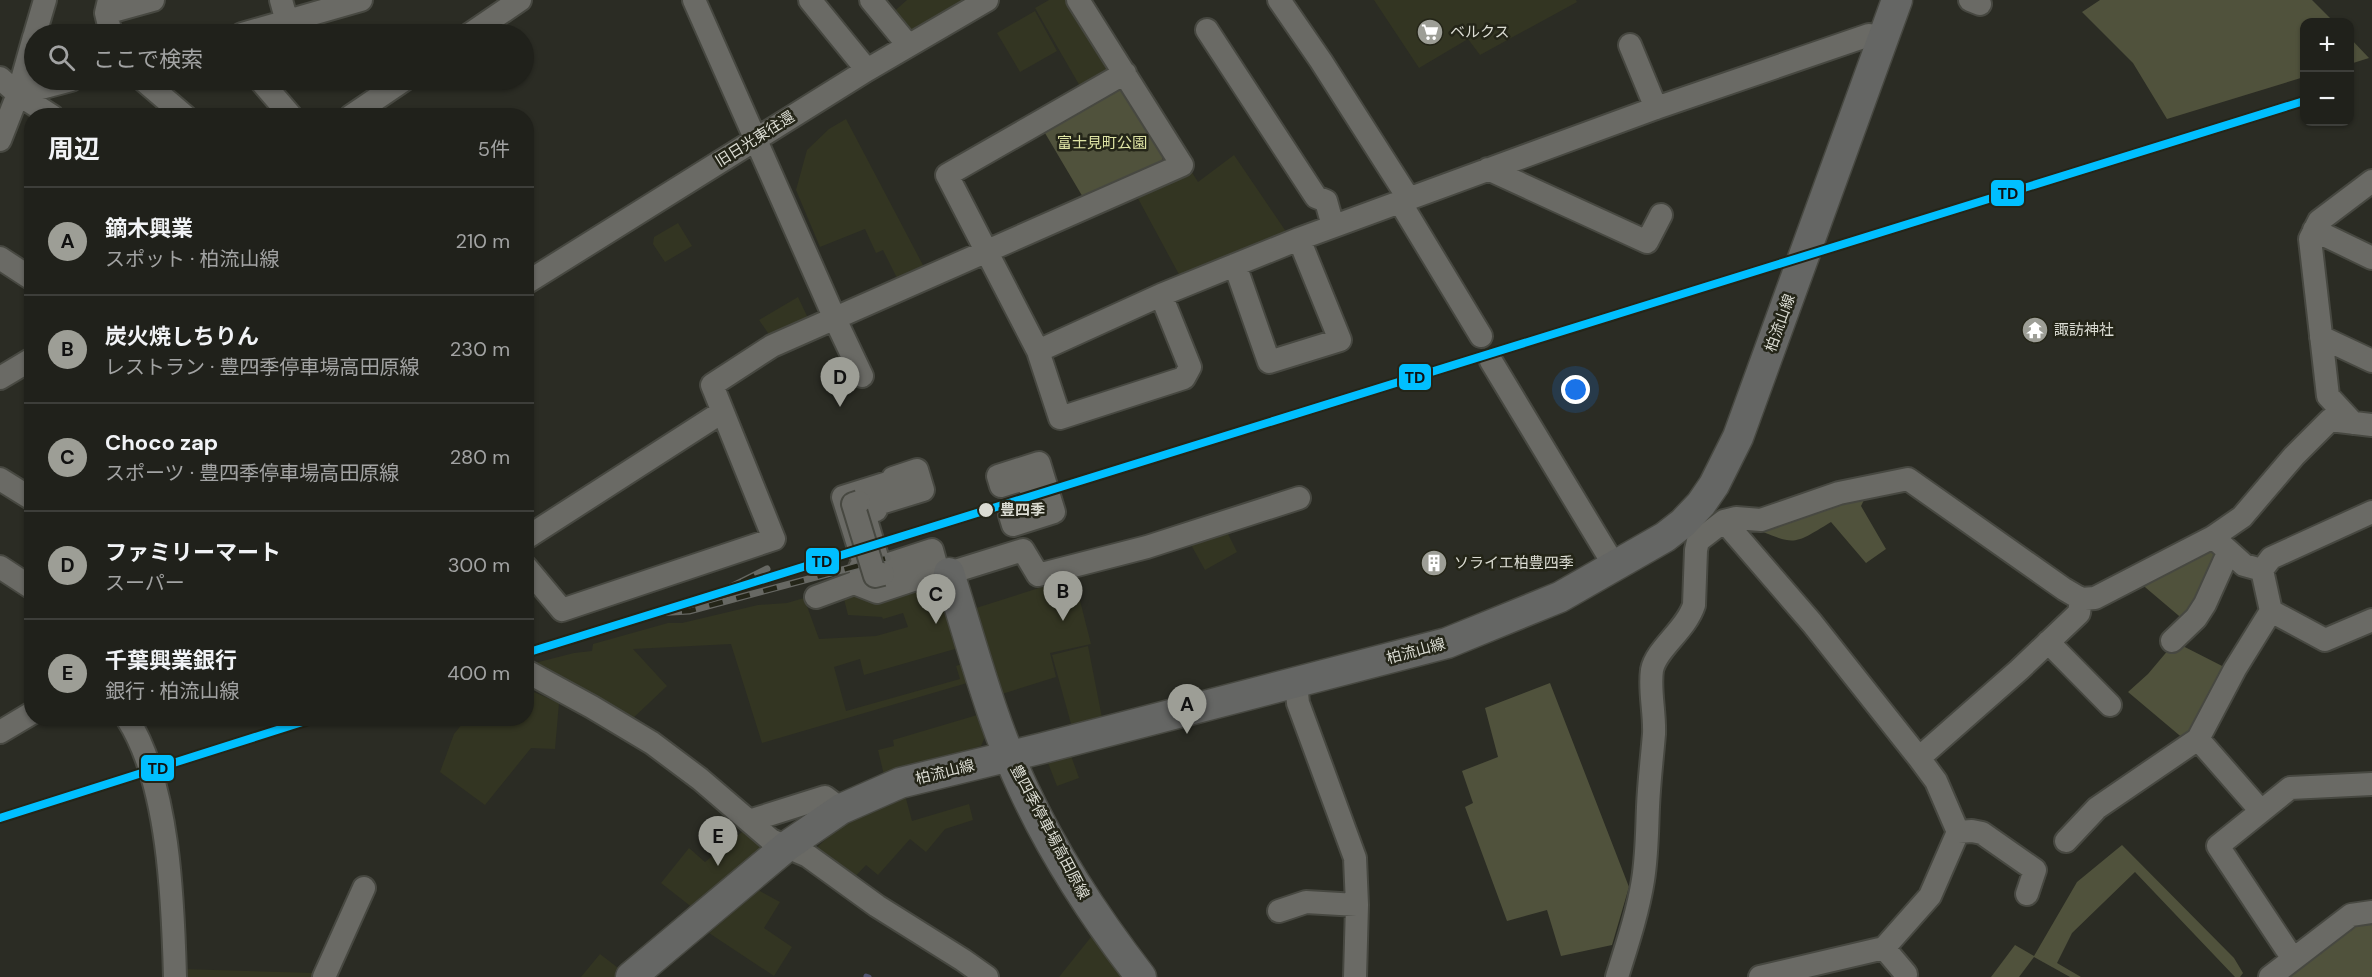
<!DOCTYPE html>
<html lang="ja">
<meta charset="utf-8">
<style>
:root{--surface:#20211b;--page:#2d2e28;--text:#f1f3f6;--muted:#a2a3a3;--line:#3d3e3a;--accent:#9d9e96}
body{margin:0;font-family:"DM Sans","Noto Sans JP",sans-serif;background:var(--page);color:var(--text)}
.controls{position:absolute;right:18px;top:18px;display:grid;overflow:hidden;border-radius:12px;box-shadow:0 2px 4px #0004}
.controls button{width:54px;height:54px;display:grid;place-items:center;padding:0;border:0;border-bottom:2px solid var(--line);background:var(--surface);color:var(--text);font:30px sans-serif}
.you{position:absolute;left:1576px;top:390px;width:21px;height:21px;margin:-15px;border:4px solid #fff;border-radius:50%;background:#1a73e8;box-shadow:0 0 0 9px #1a73e833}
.badge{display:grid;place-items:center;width:39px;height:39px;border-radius:50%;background:var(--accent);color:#111;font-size:20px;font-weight:700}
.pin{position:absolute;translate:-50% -50px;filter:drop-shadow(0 2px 3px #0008)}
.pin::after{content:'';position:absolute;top:32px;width:21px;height:18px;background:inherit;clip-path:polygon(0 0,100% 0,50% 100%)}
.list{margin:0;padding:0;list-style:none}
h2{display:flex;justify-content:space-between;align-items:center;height:78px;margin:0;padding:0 24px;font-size:26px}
h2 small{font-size:20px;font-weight:400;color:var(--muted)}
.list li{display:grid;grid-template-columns:39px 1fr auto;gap:18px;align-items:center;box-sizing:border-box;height:108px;padding:0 24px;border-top:2px solid var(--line)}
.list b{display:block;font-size:22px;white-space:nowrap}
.list p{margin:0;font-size:20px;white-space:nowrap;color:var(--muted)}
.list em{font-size:20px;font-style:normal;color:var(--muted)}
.icon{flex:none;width:33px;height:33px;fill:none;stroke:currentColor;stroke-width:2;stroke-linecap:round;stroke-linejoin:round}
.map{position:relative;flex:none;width:2372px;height:977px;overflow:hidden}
.search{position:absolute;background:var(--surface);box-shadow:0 2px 4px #0004;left:24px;top:24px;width:510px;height:66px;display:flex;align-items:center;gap:15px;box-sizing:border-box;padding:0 21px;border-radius:33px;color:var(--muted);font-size:22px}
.panel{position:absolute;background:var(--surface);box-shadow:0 2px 4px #0004;left:24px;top:108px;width:510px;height:618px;border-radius:24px}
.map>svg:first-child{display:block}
.built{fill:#333522}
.green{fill:#50523c}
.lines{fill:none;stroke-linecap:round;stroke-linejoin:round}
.stream{stroke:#515370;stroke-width:5}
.minor-casing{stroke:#474841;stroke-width:26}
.major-casing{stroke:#474841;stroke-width:33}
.minor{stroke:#6a6a65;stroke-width:22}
.major{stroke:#656664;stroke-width:30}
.rail-casing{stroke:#676863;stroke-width:7}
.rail{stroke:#242518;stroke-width:4.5;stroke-dasharray:14;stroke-linecap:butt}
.minor-bridge-casing{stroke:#474841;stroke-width:26;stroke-linecap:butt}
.minor-bridge{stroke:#6a6a65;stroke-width:22}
.rail-1-casing{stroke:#242518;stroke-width:12}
.rail-1{stroke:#00bfff;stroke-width:8}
.stop-dot{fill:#dbdcd3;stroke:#242518;stroke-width:2}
.labels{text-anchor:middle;stroke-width:5;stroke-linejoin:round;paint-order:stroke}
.poi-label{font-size:15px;fill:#dbdcd3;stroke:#242518;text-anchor:start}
.street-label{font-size:15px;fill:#dbdcd3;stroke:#242518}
.park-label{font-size:15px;fill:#e0e5a5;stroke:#242518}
.stop-label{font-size:15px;font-weight:bold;fill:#dbdcd3;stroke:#242518;text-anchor:start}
.line-badge{stroke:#242518;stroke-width:2}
.pale-badge-label{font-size:16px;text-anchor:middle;font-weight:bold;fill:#111}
</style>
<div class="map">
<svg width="2372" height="977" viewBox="0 0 2372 977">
<rect width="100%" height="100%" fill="#2b2c24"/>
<path class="built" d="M907,0H973L912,34L891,14Z
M1049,0H1069L1108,68L1107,73L1081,88L1035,8Z
M1374,0H1576L1577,2L1480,55L1468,39L1419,68Z
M1035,11L1057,51L1020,72L997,33Z
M846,119L925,269L898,280L883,250L876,253L865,229L820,247L796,190L807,150L829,129Z
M1234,155L1289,236L1182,280L1134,191L1188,166L1198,182Z
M678,223L692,246L665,262L653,244L654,237Z
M798,297L807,316L805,320L770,336L759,320Z
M1226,530L1237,552L1205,570L1190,543Z
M934,577L962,647L864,675L860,659L834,667L846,711L960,679L956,666L967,662L974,681L762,743L731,644L633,649L667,686L630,721L527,665L574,653L592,651L593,644L668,623H682L758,605L787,603L804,598L819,639L876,636L908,627L903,613L883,619L882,617L848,615L843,595Z
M1074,577L1091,644L1050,653L1056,677L1002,694L976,608Z
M1088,646L1103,723L1073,731L1052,655Z
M527,689L559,703L555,749L531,748L485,805L440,772L454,734L466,719L526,718Z
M984,713L989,728L981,746L884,775L878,750L894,746L893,740Z
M1069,750L1079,778L1057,786L1046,758Z
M905,795L912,821L969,804L973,820L945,829L926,852L910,839L878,875L866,865L851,881L812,852L840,826Z
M747,828L768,846L698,912L661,883L689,848L705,862Z
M758,890L780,902L764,928L792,947L774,976L709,933Z
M1095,932L1127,977H1059Z
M600,954L622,971L615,977H581Z
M181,969L313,973L312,977H181Z"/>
<path class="green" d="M2100,0H2312L2334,22H2304V77L2167,119L2133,63L2082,12Z
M2350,38L2369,58L2350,64Z
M1114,87L1122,89L1163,157L1161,166L1084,199L1042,128Z
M1837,491L1865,498L1861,506L1886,549L1866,563L1831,522C1793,545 1796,546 1754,528Z
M2208,548L2218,553L2185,621L2139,582Z
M2175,642L2228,669L2185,740L2128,692L2148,674Z
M1550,683L1629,887L1612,945L1561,956L1547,910L1507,921L1465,807L1473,803L1462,771L1498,757L1485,708Z
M2122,845L2234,958L2243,973L2240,977H2235L2135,872L2072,933L2057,963L2081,977H2070L2034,957L2019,977H1991L2015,945L2034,956L2077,882Z
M2372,919V977H2282L2350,925Z"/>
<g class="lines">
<path class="stream" d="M866,976L869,977"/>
<defs>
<path id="minor" d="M109,0L106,13L111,34
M281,0L287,22
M694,0L835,319L862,376
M810,0L867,70
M871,0L908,45
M1279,0L1321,61L1409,199
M1970,0L1980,4
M106,13L153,0
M1207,30L1316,197L1326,201L1333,226
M35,34L45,0
M242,34L361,0
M470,34L520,0
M1630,45L1656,108
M1125,73L947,175L1038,351L1161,295L1299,239L1656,108L1869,35L1883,38
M0,78L18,94L52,116
M143,80L185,116
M260,80L291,116
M18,94L71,80
M351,116L404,80
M0,140L18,94L34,37
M1488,169L1647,242L1661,215
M1400,202L1481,336
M2314,230L2372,258
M0,258L32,279
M1235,265L1269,362L1340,340L1299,239
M526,283L867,70L987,0
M2321,337L2372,361
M1038,351L1060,418L1184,378L1190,367L1161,295
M1491,361L1614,565
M0,378L32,359
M2353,423L2328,396L2310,239L2319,221L2372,181
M1039,463L1054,512L1013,525L1010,515L1036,506L1027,478L1001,486L998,476Z
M917,470L923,490L874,505L876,510L864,513L880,567L932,550L937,568L871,587L868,577L863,578L860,568L865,567L843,497L894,481L893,478Z
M0,479L32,499
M1724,521L1812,623L1919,758L1936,781L1958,832L1930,896L1884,948L1760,977
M2213,537L2244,565L2262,570L2271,611L2235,669L2198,739L2261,811
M526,538L722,412
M0,567L32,588
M526,567L562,610L774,539L712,385L772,346L1182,165L1078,0
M2262,570L2271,558L2372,512
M816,597L854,583L877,592L928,575L949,573L1023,550L1038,575L1147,547L1299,498
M2271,611L2325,640L2372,620
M2172,641L2196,618L2205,604L2228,553
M2048,642L2110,705
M526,671L592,707L652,743L700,779L771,840L808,856L877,906L963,960L987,977
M1296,682L1298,703L1355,858L1357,905L1355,977
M127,718C169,783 173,901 175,977
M0,732L32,713
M1919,758L2019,670L2079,613L2081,599
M749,821L825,797L841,809
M1958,832L1972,831L1982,833L2035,870L2027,894
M2066,841L2097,808L2198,739
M1279,911L1306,902L1357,905
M1884,948L1906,974
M2293,959L2218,846L2290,788L2372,784
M324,977L364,888
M1617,977C1627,945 1638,912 1643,880C1647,855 1647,831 1648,807C1649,782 1652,758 1654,734C1655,712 1649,691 1652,670C1656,649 1686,630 1694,605L1696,550L1698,541L1724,521L1736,518L1761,520L1839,493L1908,479L2064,589L2081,599L2095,598L2213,537L2242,517L2294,456L2330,420L2372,425
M2270,977L2351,915L2372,912"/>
<path id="major" d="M949,573C972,645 991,720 1023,788C1054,855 1096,919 1141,977
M631,977L787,846L841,809L900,783L1043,748L1447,643L1560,597L1665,537L1683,523L1701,504L1714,485L1738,437L1897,0"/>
</defs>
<use href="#minor" class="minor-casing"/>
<use href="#major" class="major-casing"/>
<use href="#minor" class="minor"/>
<use href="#major" class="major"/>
<defs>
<path id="rail" d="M717,594L767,569
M654,613L689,611L887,558"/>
</defs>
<use href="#rail" class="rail-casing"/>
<use href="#rail" class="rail"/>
<defs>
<path id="minor-bridge" d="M859,502L853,504L875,576L883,574"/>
</defs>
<use href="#minor-bridge" class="minor-bridge-casing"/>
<use href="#minor-bridge" class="minor-bridge"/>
<defs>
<path id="rail-1" d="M526,653L2304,101
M0,818L315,718"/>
</defs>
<use href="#rail-1" class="rail-1-casing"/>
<use href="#rail-1" class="rail-1"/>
</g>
<defs>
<symbol id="supermarket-disc" viewBox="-11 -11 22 22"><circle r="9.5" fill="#9d9e96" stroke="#242518"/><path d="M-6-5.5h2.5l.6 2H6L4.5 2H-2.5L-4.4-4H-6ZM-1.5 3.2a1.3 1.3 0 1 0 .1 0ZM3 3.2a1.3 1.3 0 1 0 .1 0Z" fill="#fff"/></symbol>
<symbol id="temple-disc" viewBox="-11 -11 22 22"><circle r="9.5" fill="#9d9e96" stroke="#242518"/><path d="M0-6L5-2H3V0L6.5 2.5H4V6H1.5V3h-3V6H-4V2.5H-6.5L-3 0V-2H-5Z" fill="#fff"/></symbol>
<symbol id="building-disc" viewBox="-11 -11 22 22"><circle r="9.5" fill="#9d9e96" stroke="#242518"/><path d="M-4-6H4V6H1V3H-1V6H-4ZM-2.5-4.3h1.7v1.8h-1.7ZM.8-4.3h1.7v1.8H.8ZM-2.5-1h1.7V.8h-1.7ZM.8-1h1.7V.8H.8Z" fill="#fff"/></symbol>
</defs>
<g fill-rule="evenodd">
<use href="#supermarket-disc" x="1415" y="17" width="30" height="30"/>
<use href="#temple-disc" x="2020" y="315" width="30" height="30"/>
<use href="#building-disc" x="1419" y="548" width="30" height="30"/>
</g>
<circle class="stop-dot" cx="986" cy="510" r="8"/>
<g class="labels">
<g class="poi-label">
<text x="1450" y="37">ベルクス</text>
<text x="2054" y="335">諏訪神社</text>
<text x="1454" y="568">ソライエ柏豊四季</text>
</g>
<g class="street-label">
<text transform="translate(755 139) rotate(-32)" y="5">旧日光東往還</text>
<text transform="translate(1780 323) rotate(-70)" y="5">柏流山線</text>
<text transform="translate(1416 651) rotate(-15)" y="5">柏流山線</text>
<text transform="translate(945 772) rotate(-14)" y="5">柏流山線</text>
<text transform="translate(1050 832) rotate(62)" y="5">豊四季停車場高田原線</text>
</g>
<g class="park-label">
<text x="1102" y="148">富士見町公園</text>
</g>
<g class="stop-label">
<text x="1000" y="515">豊四季</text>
</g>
</g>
<g class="line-badge">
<rect x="1990" y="179" width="35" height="28" rx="6" fill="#00bfff"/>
<rect x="1398" y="363" width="34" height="28" rx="6" fill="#00bfff"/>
<rect x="805" y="547" width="35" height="28" rx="6" fill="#00bfff"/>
<rect x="140" y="754" width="35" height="28" rx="6" fill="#00bfff"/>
</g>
<g class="pale-badge-label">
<text x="2008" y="199">TD</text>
<text x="1415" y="383">TD</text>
<text x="822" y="567">TD</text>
<text x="158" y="774">TD</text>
</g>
</svg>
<div class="controls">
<button>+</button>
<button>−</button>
</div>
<div class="you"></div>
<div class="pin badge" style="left:1187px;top:734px">A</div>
<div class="pin badge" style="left:1063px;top:621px">B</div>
<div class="pin badge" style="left:936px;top:624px">C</div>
<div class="pin badge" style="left:840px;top:407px">D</div>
<div class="pin badge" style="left:718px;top:866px">E</div>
<div class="search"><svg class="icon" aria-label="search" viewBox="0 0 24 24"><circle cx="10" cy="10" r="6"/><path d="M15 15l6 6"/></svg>ここで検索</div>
<section class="panel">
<h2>周辺<small>5件</small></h2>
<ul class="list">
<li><span class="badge">A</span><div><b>鏑木興業</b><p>スポット · 柏流山線</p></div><em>210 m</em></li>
<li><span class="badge">B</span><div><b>炭火焼しちりん</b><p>レストラン · 豊四季停車場高田原線</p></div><em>230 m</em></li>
<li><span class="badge">C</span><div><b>Choco zap</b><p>スポーツ · 豊四季停車場高田原線</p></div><em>280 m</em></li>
<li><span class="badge">D</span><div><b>ファミリーマート</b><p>スーパー</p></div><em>300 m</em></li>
<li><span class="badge">E</span><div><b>千葉興業銀行</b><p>銀行 · 柏流山線</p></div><em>400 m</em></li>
</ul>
</section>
</div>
